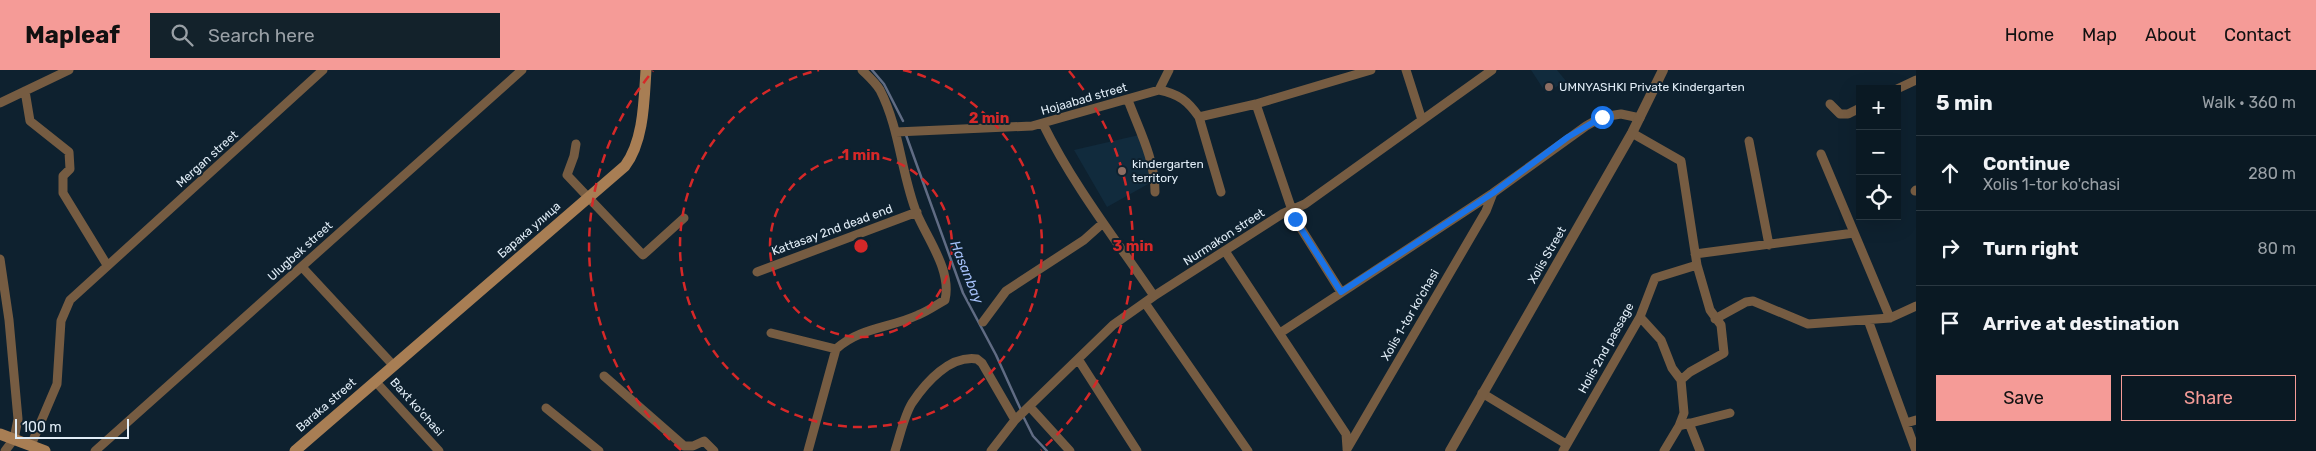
<!DOCTYPE html>
<meta charset="utf-8">
<style>
:root{--surface:#0a1923;--page:#13222b;--text:#f1f3f6;--muted:#99a0a6;--line:#2a3841;--accent:#f59b97}
body{margin:0;font-family:Rubik,sans-serif;background:var(--page);color:var(--text)}
.controls{position:absolute;right:15px;top:15px;display:grid;overflow:hidden;border-radius:0px;box-shadow:0 5px 20px #0002}
.controls button{width:45px;height:45px;display:grid;place-items:center;padding:0;border:0;border-bottom:1px solid var(--line);background:var(--surface);color:var(--text);font:25px sans-serif}
.scale{position:absolute;left:15px;bottom:12px;width:114px;box-sizing:border-box;padding-left:5px;border:2px solid #e1edf7;border-top:0;font-size:14px;line-height:18px;white-space:nowrap;color:#e1edf7;-webkit-text-stroke:4px #0e212f;paint-order:stroke}
.stop{position:absolute;width:15px;height:15px;margin:-11px;border:4px solid #1a73e8;border-radius:50%;background:#fff}
.stop.end{background:#1a73e8;border-color:#fff;box-shadow:0 1px 5px #0008}
.list{margin:0;padding:0;list-style:none}
h2{display:flex;justify-content:space-between;align-items:center;height:65px;margin:0;padding:0 20px;font-size:21px}
h2 small{font-size:16px;font-weight:400;color:var(--muted)}
.list li{display:grid;grid-template-columns:32px 1fr auto;gap:15px;align-items:center;box-sizing:border-box;height:75px;padding:0 20px;border-top:1px solid var(--line)}
.list b{display:block;font-size:19px;white-space:nowrap}
.list p{margin:0;font-size:16px;white-space:nowrap;color:var(--muted)}
.list em{font-size:16px;font-style:normal;color:var(--muted)}
.actions{display:flex;gap:10px;padding:15px 20px}
.actions a{flex:1;padding:11px 0;border:1px solid var(--accent);border-radius:0px;text-align:center;font-size:18px;color:var(--accent)}
.actions .main{background:var(--accent);color:#111}
.icon{flex:none;width:28px;height:28px;fill:none;stroke:currentColor;stroke-width:2;stroke-linecap:round;stroke-linejoin:round}
.map{position:relative;flex:none;width:1916px;height:381px;overflow:hidden}
header{display:flex;align-items:center;gap:30px;box-sizing:border-box;height:70px;padding:0 25px;background:var(--accent);color:#111}
header strong{font-size:24px}
nav{display:flex;gap:28px;margin-inline-start:auto;font-size:18px}
.search{width:350px;height:45px;background:var(--page);display:flex;align-items:center;gap:12px;box-sizing:border-box;padding:0 18px;border-radius:0px;color:var(--muted);font-size:19px}
main{display:flex}
aside{flex:1;background:var(--surface)}
.map>svg:first-child{display:block}
.built{fill:#112b3d}
.lines{fill:none;stroke-linecap:round;stroke-linejoin:round}
.stream{stroke:#606c84;stroke-width:2.5}
.minor{stroke:#765c42;stroke-width:9}
.tertiary{stroke:#765c42;stroke-width:10}
.secondary{stroke:#a87e54;stroke-width:11}
.route{stroke:#1a73e8;stroke-width:6}
.ring{fill:none;stroke:#d62828;stroke-width:2.5;stroke-dasharray:9 6}
.education-dot{fill:#8d6e63;stroke:#0e212f;stroke-width:2}
.labels{text-anchor:middle;stroke-width:4;stroke-linejoin:round;paint-order:stroke}
.poi-label{font-size:12px;fill:#e1edf7;stroke:#0e212f;text-anchor:start}
.street-label{font-size:12px;fill:#e1edf7;stroke:#0e212f}
.water-label{font-size:14px;font-style:italic;fill:#a4bff7;stroke:#0e212f}
.centre{fill:#d62828;stroke:#0e212f;stroke-width:2.5}
.ring-label{font-size:15px;text-anchor:middle;font-weight:bold;fill:#d62828;stroke:#0e212f;stroke-width:4;stroke-linejoin:round;paint-order:stroke}
</style>
<header>
<strong>Mapleaf</strong>
<div class="search"><svg class="icon" aria-label="search" viewBox="0 0 24 24"><circle cx="10" cy="10" r="6"/><path d="M15 15l6 6"/></svg>Search here</div>
<nav><a>Home</a><a>Map</a><a>About</a><a>Contact</a></nav>
</header>
<main>
<div class="map">
<svg width="1916" height="381" viewBox="0 0 1916 381">
<rect width="100%" height="100%" fill="#0e212f"/>
<path class="built" d="M1531,0H1557L1566,11L1546,23Z
M1139,65L1150,93H1158L1159,108L1107,137L1074,80Z"/>
<g class="lines">
<path class="stream" d="M872,0L884,14L903,51
M906,65L963,223L996,285L1021,340
M1023,346L1033,366L1047,381"/>
<path class="minor" d="M1406,0L1422,50
M1897,19L1916,10
M1159,20L1169,0
M25,21L30,51L69,82L70,99L63,106V123L107,195
M1128,30C1139,60 1155,89 1155,122
M0,33L69,0
M1256,34L1295,149L1341,222
M1830,34L1840,44H1848L1860,38
M1199,47L1221,122
M1043,54C1073,115 1116,170 1154,226
M896,62L1032,56L1159,20C1179,24 1188,31 1199,47L1256,34L1371,0
M1632,63L1681,91L1697,195L1710,240L1721,255L1724,283L1690,302L1681,310
M1749,71L1769,175
M576,74L574,86L567,105L643,185L684,148
M1821,84L1890,248
M1915,121L1916,120
M1225,181L1346,364L1347,378
M1695,184L1854,163
M0,189L9,250L18,349L14,369L5,381
M302,197L393,295
M757,202L917,142
M1145,233L1248,381
M1640,247L1661,270L1672,298L1681,310L1684,343L1679,356L1664,381
M1715,249L1746,232L1753,231L1808,254L1890,248L1916,236
M1868,250L1916,381
M983,252L1006,221L1084,170L1103,153
M771,263L836,279
M1280,263L1493,123
M1078,289L1137,381
M604,306L684,376H693L704,371L714,381
M375,311L439,381
M1482,323L1566,374
M1030,337L1070,381
M546,338L599,381
M1689,353L1700,381
M1906,353L1916,350
M1679,356L1730,343
M31,375L57,314L61,251L70,230L323,0
M1347,379L1486,141L1493,123L1586,56L1602,47L1621,44L1640,48
M95,381L522,0
M808,381L836,279C861,257 890,258 918,245C928,241 936,235 945,230C952,201 928,170 917,144C901,104 900,59 880,20C875,12 868,6 862,0
M895,381C900,366 904,346 912,333C926,312 950,285 977,289L982,293L1015,350
M991,381L1015,350L1113,255L1154,226L1282,144L1305,134L1492,0
M1563,381L1640,247L1655,208L1697,195"/>
<path class="tertiary" d="M1450,381L1632,63L1663,0"/>
<path class="secondary" d="M0,364L45,381
M295,381L625,96C644,71 644,30 646,0"/>
</g>
<g class="lines">
<path class="route" d="M1295,149L1341,222L1493,123L1568,67L1602,47"/>
</g>
<g class="ring">
<circle cx="861" cy="176" r="91"/>
<path d="M903 0A181 181 0 1 1 819 0"/>
<path d="M681 380A272 272 0 0 1 653 1M1069 1A272 272 0 0 1 1041 380"/>
</g>
<g class="education-dot">
<circle cx="1549" cy="17" r="5"/>
<circle cx="1122" cy="101" r="5"/>
</g>
<g class="labels">
<g class="poi-label">
<text x="1559" y="21">UMNYASHKI Private Kindergarten</text>
<text x="1132" y="98">kindergarten<tspan x="1132" dy="14">territory</tspan></text>
</g>
<g class="street-label">
<text transform="translate(1084 29) rotate(-16)" y="4">Hojaabad street</text>
<text transform="translate(207 89) rotate(-42)" y="4">Mergan street</text>
<text transform="translate(529 160) rotate(-41)" y="4">Барака улица</text>
<text transform="translate(832 160) rotate(-20)" y="4">Kattasay 2nd dead end</text>
<text transform="translate(1224 167) rotate(-33)" y="4">Nurmakon street</text>
<text transform="translate(300 181) rotate(-42)" y="4">Ulugbek street</text>
<text transform="translate(1547 185) rotate(-60)" y="4">Xolis Street</text>
<text transform="translate(1410 245) rotate(-60)" y="4">Xolis 1-tor ko'chasi</text>
<text transform="translate(1606 278) rotate(-61)" y="4">Holis 2nd passage</text>
<text transform="translate(326 335) rotate(-41)" y="4">Baraka street</text>
<text transform="translate(417 337) rotate(48)" y="4">Baxt ko'chasi</text>
</g>
<g class="water-label">
<text transform="translate(967 202) rotate(68)" y="5">Hasanbay</text>
</g>
</g>
<circle cx="861" cy="176" r="8" class="centre"/>
<g class="ring-label">
<text x="989" y="53">2 min</text>
<text x="861" y="90">1 min</text>
<text x="1133" y="181">3 min</text>
</g>
</svg>
<div class="controls">
<button>+</button>
<button>−</button>
<button><svg class="icon" aria-label="locate" viewBox="0 0 24 24"><circle cx="12" cy="12" r="6"/><path d="M12 2v4M12 18v4M2 12h4M18 12h4"/></svg></button>
</div>
<div class="scale">100 m</div>
<div class="stop" style="left:1602px;top:47px"></div>
<div class="stop end" style="left:1295px;top:149px"></div>
</div>
<aside>
<h2>5 min<small>Walk · 360 m</small></h2>
<ul class="list">
<li><svg class="icon" aria-label="ahead" viewBox="0 0 24 24"><path d="M12 20V5M6 11l6-6 6 6"/></svg><div><b>Continue</b><p>Xolis 1-tor ko'chasi</p></div><em>280 m</em></li>
<li><svg class="icon" aria-label="right" viewBox="0 0 24 24"><path d="M7 20v-9h11M14 6l5 5-5 5"/></svg><div><b>Turn right</b></div><em>80 m</em></li>
<li><svg class="icon" aria-label="arrive" viewBox="0 0 24 24"><path d="M6 21V4h12l-3 4 3 4H6"/></svg><div><b>Arrive at destination</b></div></li>
</ul>
<div class="actions"><a class="main">Save</a><a>Share</a></div>
</aside>
</main>
